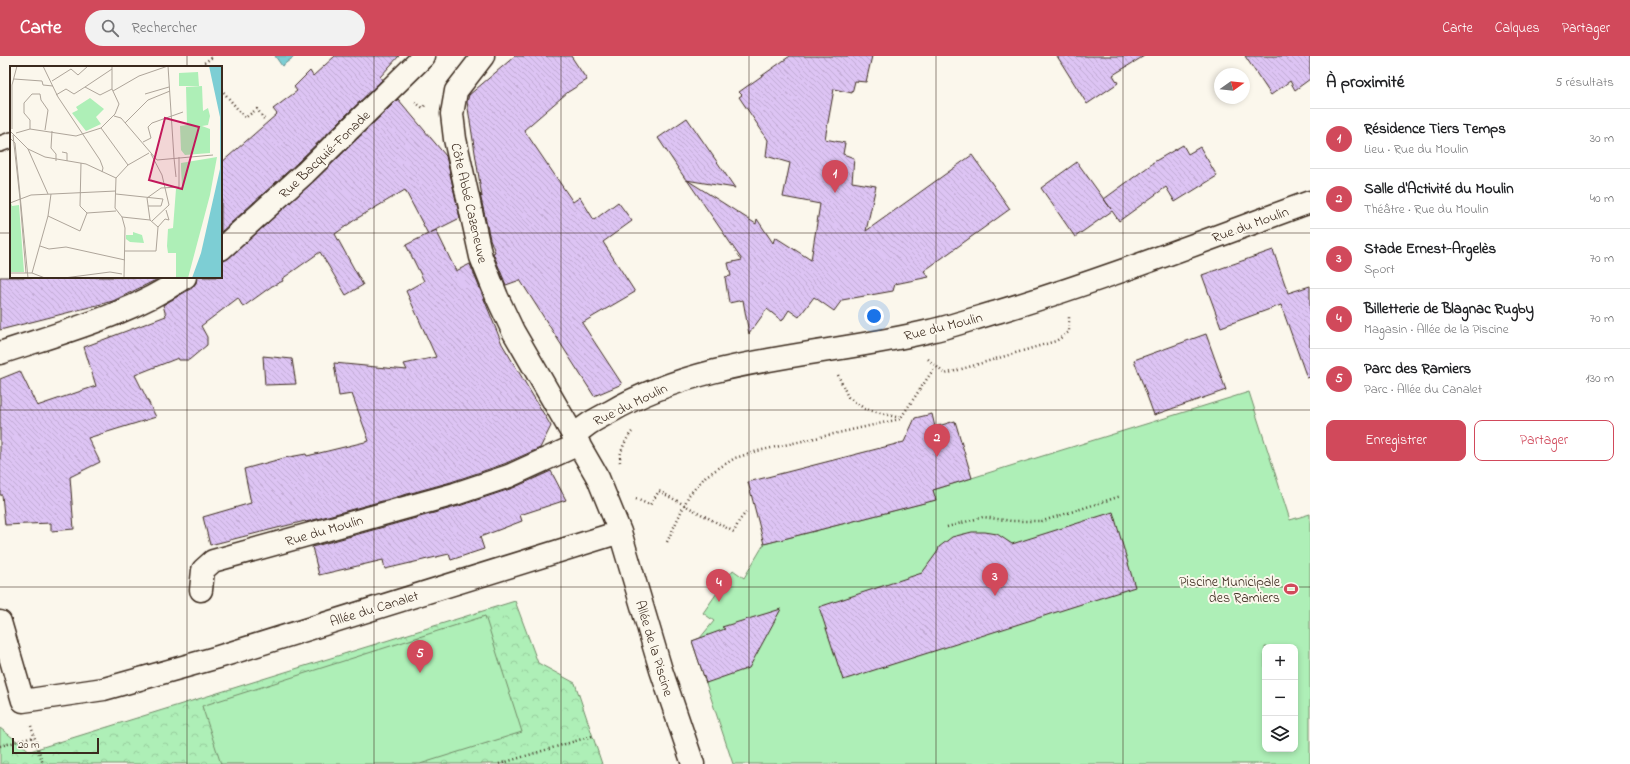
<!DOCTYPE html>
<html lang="fr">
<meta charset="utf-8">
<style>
:root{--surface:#fff;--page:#f2f2f2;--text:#202124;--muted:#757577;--line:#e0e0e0;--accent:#d1495b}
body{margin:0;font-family:"Indie Flower",sans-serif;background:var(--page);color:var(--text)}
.controls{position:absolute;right:12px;bottom:12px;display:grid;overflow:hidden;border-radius:8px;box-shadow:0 2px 6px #0003}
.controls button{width:36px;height:36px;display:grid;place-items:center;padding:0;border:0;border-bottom:1px solid var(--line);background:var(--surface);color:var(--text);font:20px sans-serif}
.compass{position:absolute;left:1214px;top:12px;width:36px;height:36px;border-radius:50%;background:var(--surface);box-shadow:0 2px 6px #0003;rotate:75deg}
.scale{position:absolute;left:12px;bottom:10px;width:87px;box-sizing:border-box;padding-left:4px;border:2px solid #3b2a1e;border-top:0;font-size:11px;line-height:14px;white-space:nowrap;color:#3b2a1e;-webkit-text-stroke:3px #fbf7ec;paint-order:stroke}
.you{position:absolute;left:874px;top:260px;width:14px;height:14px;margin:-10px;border:3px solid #fff;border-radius:50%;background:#1a73e8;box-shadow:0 0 0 6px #1a73e833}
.badge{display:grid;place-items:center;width:26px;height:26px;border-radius:50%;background:var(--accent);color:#fff;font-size:13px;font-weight:700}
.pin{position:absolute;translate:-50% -33px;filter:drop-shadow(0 1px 2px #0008)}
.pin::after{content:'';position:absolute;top:21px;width:14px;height:12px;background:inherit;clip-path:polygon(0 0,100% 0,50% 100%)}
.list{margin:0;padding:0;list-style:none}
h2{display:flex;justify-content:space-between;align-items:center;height:52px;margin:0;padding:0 16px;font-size:17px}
h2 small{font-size:13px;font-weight:400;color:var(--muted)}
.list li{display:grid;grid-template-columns:26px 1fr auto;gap:12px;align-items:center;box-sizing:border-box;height:60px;padding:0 16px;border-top:1px solid var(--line)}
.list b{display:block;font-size:15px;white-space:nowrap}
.list p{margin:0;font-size:13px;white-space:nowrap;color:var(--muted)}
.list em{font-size:13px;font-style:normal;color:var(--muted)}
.actions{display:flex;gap:8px;padding:12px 16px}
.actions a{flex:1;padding:9px 0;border:1px solid var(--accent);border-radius:8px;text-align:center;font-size:14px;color:var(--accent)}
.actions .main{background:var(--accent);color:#fff}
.icon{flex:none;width:22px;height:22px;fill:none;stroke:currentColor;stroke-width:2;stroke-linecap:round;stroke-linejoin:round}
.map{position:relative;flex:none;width:1310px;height:708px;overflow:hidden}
header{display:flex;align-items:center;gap:24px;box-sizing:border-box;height:56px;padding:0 20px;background:var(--accent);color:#fff}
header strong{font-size:19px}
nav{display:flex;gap:22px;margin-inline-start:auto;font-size:14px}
.search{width:280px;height:36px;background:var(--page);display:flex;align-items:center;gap:10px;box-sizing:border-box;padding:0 14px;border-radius:22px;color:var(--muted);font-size:15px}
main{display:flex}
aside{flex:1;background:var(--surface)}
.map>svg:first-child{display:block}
.forest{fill:url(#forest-crowns);stroke:#748c6a}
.pitch{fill:#aeefb7;stroke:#748c6a;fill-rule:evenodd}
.water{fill:#7dced4;stroke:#638c8b}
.building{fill:url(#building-back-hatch);stroke:#3b2a1e}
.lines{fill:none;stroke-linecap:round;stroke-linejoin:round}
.lane-casing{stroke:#3b2a1e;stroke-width:18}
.street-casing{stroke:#3b2a1e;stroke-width:25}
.path{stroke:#3b2a1e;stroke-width:2.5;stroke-dasharray:1 3;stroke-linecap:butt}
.lane{stroke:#fbf7ec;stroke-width:15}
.street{stroke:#fbf7ec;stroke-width:22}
.grid{fill:none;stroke:#3b2a1e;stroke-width:1;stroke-opacity:0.55}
.labels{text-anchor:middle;stroke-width:4;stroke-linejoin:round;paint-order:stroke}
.street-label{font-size:14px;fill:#3b2a1e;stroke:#fbf7ec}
.poi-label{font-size:14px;fill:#3b2a1e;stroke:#fbf7ec;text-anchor:end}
.inset-road{fill:none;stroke:#aea59a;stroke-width:1}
.view{fill:#c2185b;fill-opacity:0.15;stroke:#c2185b;stroke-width:2}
.inset-edge{fill:none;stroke:#3b2a1e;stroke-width:2}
</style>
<header>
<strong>Carte</strong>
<div class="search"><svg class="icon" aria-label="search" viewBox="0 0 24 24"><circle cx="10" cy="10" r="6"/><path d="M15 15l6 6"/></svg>Rechercher</div>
<nav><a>Carte</a><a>Calques</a><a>Partager</a></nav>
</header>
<main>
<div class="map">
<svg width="1310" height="708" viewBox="0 0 1310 708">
<defs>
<pattern id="forest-crowns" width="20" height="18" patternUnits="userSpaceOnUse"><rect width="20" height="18" fill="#aeefb7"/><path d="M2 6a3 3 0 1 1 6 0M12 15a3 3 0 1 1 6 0" fill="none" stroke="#97cd9d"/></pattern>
<pattern id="building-back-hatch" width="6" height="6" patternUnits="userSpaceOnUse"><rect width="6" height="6" fill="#ddc4f4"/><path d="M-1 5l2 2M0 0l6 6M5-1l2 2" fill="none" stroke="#bfa9d1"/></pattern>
</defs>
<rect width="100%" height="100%" fill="#fbf7ec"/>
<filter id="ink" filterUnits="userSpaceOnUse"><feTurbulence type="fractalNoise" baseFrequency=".025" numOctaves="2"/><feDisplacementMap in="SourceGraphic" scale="8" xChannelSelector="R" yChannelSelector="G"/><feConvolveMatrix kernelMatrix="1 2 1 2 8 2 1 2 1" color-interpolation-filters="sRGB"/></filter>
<g filter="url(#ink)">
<path class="forest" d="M515,545L538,607L575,627L602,708H0V672L30,695Z"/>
<path class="pitch" d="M1249,336L1290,464L1310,458V708H733L692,585L700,582L714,565L703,557L733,514L744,522L764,488L935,444L933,434ZM1265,591H1295V693H1265Z
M485,560L522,676L420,708H221L202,650Z"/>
<path class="water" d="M275,0H295L282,10Z"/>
<path class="building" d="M335,0H399L380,21L382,24L296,108L221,176V107L277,58L273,53L297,35L294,31L310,15L313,20Z
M515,0H571L587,24L568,36L524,74L573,146L580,141L594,164L618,146L632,165L603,186L635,236L582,267L622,328L594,340L520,224L506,229L493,197L495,196L490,183L480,138L482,141L467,46L469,39Z
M790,0H872L866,26L855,25L852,37L834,33L825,83L845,87L843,98L854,102L852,126L876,130L866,175L972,99L1010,153L924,215L929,221L895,228L893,235L842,244L834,255L814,241L799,261L789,254L782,265L767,253L749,278L743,244L729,247L725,221L731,220L728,207L742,204L687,124L756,168L757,163L773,187L775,181L811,204L820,148L783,141L790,107L766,100L768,84L739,41L742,39L739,36Z
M1057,0H1144L1113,19L1118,27L1087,48Z
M1245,0H1310V23L1295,34L1290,25L1271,39Z
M398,43L446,100L460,162L428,178L405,134L356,163L335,178L363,229L346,239L320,196L282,223L283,225L272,230L243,251L238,242L201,270L207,281V289L189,304H179L178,302L135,319L156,361L88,382L100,406L70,421L74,473L51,475V467L5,469L2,439H0V323L20,315L37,350L96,330L84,291L166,260L163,249L192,232L196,227L197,221H221V205L229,202L313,126Z
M687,62L735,132L686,124L658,82Z
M1183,89L1188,98L1200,91L1217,120L1175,146L1166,131L1119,165L1112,155L1075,181L1041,132L1077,106L1111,153L1104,143L1152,108V107Z
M436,174L456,215L470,208L502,288L551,370L540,392L504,408L451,426L306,466L305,465L210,489L203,461L251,447L244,413L284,402L306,398L307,400L369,385L352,338L339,340L334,307L407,314L404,308L436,301L406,235L424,225L406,189Z
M1273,194L1288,237L1310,230V321L1307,322L1281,249L1221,271L1202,219Z
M0,221H162L113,245L0,274Z
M1206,278L1226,334L1154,359L1134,304Z
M263,300L292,303L296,328L265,329Z
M932,358L935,371L955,365L972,422L933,434L936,444L764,488L748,426L904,386L915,362Z
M551,415L566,444L520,459L522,465L480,481L484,493L451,504L449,498L385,513L383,504L319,519L312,491L459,450L513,432Z
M1113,456L1135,531L843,624L819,551L922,517L938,495L939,491L952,481L972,476H985L997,478L1012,488Z
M781,553L749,612L706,627L692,585L725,573L722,571Z"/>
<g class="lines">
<defs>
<path id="lane" d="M0,88L11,84"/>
<path id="street" d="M483,0L456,35L452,58L455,83L481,201L497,241L513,275L598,422L620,476L661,614L693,708
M221,193L305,117L424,0
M0,297C63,276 130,259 185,221
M575,380C584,369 597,363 610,356C706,300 824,301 930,275C953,270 975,262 997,256C1103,224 1206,184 1310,146
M201,534L203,514L213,505L455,438L509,420L579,388
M0,566L23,645L104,633L215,602L620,476"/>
</defs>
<use href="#lane" class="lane-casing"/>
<use href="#street" class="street-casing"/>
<path class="path" d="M201,9L214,0
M221,33L245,62L257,53L264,63
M415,46L423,52L425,49
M928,303L945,318L1056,285L1069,276V260
M838,319L848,341L865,353L900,362
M620,406C619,397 626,382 632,376
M636,443L650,449L659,435L734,476L739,465L747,455
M947,471L983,461L1012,465H1043L1121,440
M667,486L689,439L706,420L735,402L758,395L900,363L935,311
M31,670L43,708
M0,690L34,681
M499,708L592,680"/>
<use href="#lane" class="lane"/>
<use href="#street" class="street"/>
</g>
</g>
<path class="grid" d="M187,0V11M374,0V708M561,0V708M749,0V708M936,0V708M1123,0V708M0,177H11M221,177H1310M187,221V708M0,354H1310M0,531H1310"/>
<defs>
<symbol id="stadium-bare" viewBox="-9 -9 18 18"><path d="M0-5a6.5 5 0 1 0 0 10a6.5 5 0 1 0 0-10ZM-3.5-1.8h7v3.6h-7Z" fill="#d1495b" stroke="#fbf7ec" stroke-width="2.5" paint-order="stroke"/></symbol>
</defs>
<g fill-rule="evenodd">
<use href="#stadium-bare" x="1281" y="523" width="20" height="20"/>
</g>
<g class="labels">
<g class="street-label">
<text transform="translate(324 98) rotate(-44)" y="5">Rue Bacquié-Fonade</text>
<text transform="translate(470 147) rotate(77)" y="5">Côte Abbé Cazeneuve</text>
<text transform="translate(1250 168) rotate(-20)" y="5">Rue du Moulin</text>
<text transform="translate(943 270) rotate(-14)" y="5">Rue du Moulin</text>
<text transform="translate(630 348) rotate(-26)" y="5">Rue du Moulin</text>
<text transform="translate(324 474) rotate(-16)" y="5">Rue du Moulin</text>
<text transform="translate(374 552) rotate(-17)" y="5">Allée du Canalet</text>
<text transform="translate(655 592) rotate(73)" y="5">Allée de la Piscine</text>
</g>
<g class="poi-label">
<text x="1280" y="530">Piscine Municipale<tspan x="1280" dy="16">des Ramiers</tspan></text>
</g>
</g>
<g transform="translate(10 10)">
<rect width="212" height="212" fill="#fbf7ec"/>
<path d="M1,137L2,140L9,139L14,206H0Z" fill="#aeefb7"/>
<path d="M207,91L200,129L178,212H166V187H158L157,180L158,163L163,162L166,123L172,121L171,97ZM123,166L132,169L134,177L120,176L116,173V169H123Z" fill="#aeefb7"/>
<path d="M80,32L94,43L86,51L91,58L76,65L62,47L68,44L66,41Z" fill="#aeefb7"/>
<path d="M188,6L189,20H169V7ZM192,20L193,45L198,42L200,50L198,59L192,60L200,63V87L175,89L171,84L170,60L177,59L176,21ZM171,98H177L178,112L172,113Z" fill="#aeefb7"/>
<path d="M199,0H212V212H182L191,187L210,103V51Z" fill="#7dced4"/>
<path class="inset-road" d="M33,0L48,31L90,94L93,102L92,106M158,0L164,92M4,13L32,15L33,19L43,20M42,15L61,3L68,9L78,0M75,21L102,3M103,25L129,10L158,0M135,28L159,21M46,29L56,23L64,28L75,21L90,29L102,23M104,50L111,52L147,94L203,89M115,57L138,34L160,25M91,62L105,48L109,38L102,23V0M91,62L118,99M2,63V19L7,0M20,63V54L14,47V37L22,28H30L31,34L38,44L35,64M42,65L41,82L46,88V95M1,66L18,83L35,91L76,98L106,112L105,142L112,151L115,162L114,212M6,67L20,63L66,70L91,62M3,69L10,133M0,72L5,77L18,212M133,76L141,72L138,61L142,57L173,46M18,83L38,128M52,86L57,87V95M141,88L152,109L159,139L142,155M164,92L166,111M71,97L70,140L77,147M106,112L118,99L139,87M106,128L153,133L151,140H138M137,132L151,122L169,121V91M137,132L140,154L148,161M10,133L16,207M0,137L21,129L106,125M77,147L106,145M38,150L70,165L77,147M112,151L140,154M148,161L155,153L159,154L156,144M30,180L39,183L56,181L115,194M115,185H146L148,161M0,207H22M22,207L38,150L41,128M22,207L35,212M54,212L100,206L112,208"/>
<path class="view" d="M155,52L189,61L172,123L139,114Z"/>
<rect width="212" height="212" class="inset-edge"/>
</g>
</svg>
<div class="controls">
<button>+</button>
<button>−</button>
<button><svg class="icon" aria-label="layers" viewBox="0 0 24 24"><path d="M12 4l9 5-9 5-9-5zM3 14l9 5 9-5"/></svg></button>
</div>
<svg class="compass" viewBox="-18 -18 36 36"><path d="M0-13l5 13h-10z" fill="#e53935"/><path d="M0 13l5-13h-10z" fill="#757577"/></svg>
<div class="scale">20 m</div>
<div class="you"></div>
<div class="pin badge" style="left:835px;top:137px">1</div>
<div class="pin badge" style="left:937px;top:401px">2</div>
<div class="pin badge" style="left:995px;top:540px">3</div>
<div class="pin badge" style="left:719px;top:546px">4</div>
<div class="pin badge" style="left:420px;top:617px">5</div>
</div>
<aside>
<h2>À proximité<small>5 résultats</small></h2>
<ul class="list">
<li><span class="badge">1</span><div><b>Résidence Tiers Temps</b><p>Lieu · Rue du Moulin</p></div><em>30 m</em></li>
<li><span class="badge">2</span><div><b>Salle d'Activité du Moulin</b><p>Théâtre · Rue du Moulin</p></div><em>40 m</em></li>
<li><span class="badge">3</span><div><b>Stade Ernest-Argelès</b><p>Sport</p></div><em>70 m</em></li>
<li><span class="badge">4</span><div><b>Billetterie de Blagnac Rugby</b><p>Magasin · Allée de la Piscine</p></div><em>70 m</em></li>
<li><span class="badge">5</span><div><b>Parc des Ramiers</b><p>Parc · Allée du Canalet</p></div><em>130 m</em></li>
</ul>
<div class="actions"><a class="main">Enregistrer</a><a>Partager</a></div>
</aside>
</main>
